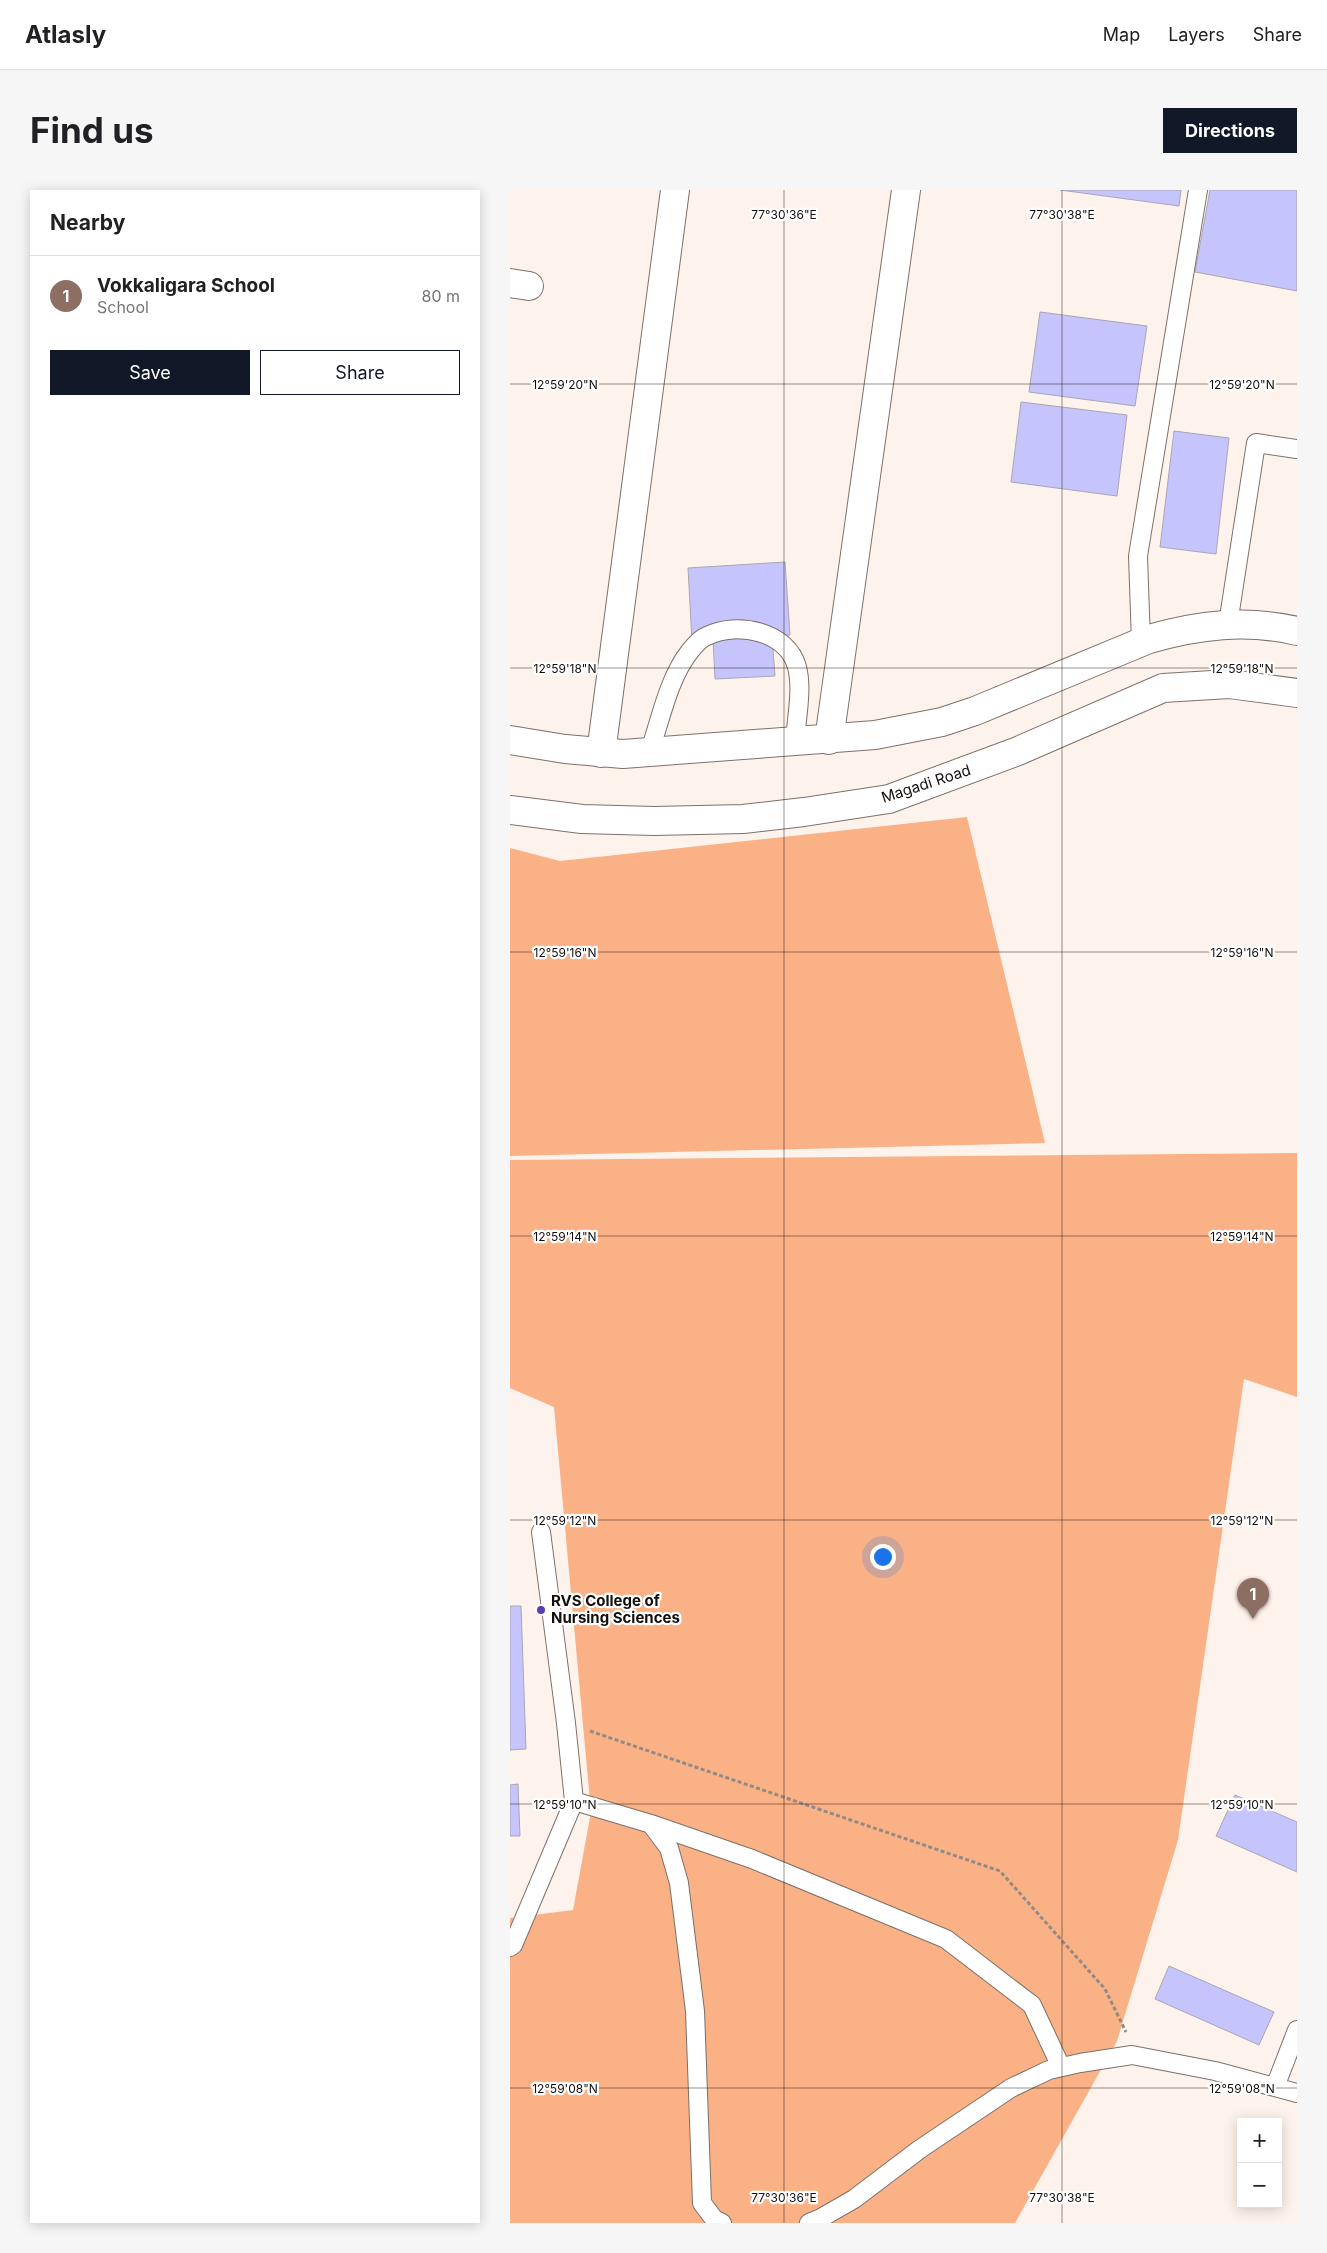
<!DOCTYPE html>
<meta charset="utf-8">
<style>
:root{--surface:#fff;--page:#f6f6f6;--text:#202124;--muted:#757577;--line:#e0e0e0;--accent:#111827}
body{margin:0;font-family:Inter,sans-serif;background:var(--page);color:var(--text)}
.controls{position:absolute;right:15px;bottom:15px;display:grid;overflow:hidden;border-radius:0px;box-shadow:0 2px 12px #0003}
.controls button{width:45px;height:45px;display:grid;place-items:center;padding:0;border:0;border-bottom:1px solid var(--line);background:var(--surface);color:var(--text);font:25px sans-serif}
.you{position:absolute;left:372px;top:1366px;width:18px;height:18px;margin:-12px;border:4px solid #fff;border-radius:50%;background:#1a73e8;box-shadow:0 0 0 8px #1a73e833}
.badge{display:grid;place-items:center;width:32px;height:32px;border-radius:50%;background:var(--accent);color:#fff;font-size:16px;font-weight:700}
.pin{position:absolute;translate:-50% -41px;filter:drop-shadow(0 1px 2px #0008)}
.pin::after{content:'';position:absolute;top:26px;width:18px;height:15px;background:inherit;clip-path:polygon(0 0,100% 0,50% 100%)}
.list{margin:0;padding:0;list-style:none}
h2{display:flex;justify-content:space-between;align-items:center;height:65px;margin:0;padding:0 20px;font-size:21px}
h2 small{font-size:16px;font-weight:400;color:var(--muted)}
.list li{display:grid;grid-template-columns:32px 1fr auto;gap:15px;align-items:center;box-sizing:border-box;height:80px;padding:0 20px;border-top:1px solid var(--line)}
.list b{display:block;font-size:19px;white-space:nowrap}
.list p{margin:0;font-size:16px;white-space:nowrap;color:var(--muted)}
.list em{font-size:16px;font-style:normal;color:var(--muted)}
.actions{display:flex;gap:10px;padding:15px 20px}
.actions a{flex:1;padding:11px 0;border:1px solid var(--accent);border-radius:0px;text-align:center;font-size:18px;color:var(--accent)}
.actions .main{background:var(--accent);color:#fff}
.map{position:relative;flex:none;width:787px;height:2033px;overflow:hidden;border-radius:0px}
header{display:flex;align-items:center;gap:30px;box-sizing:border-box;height:70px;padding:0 25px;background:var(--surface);border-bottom:1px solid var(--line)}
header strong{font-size:24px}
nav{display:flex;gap:28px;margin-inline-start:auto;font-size:18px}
.intro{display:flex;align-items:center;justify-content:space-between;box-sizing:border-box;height:120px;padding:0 30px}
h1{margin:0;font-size:35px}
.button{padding:12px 22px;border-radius:0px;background:var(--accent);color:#fff;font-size:18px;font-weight:700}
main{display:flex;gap:30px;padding:0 30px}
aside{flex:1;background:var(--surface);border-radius:0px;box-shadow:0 2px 12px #0003}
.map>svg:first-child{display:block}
.green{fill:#fab186}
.building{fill:#c6c4fc;stroke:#a7a7b4}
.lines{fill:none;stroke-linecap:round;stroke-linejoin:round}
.lane-casing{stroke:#7d7069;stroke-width:20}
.street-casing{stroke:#7d7069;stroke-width:30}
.primary-casing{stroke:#7d7069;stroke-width:30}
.path{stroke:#928a86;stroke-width:3;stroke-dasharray:4 2.5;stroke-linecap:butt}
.lane{stroke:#fff;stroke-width:18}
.street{stroke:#fff;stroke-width:28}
.primary{stroke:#fff;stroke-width:28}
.ticks{fill:none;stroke:#130e0c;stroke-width:1;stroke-opacity:0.45}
.poi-dot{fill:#573eb6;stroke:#fff;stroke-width:2}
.labels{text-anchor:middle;stroke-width:4.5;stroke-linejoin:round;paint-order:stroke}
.street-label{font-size:15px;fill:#130e0c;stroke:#fff}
.poi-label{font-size:15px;font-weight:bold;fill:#130e0c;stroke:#fff;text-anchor:start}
.ticks-label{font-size:12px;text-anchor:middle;fill:#130e0c;stroke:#fff;stroke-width:4.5;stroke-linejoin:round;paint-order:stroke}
</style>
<header>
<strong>Atlasly</strong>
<nav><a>Map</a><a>Layers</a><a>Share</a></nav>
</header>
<div class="intro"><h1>Find us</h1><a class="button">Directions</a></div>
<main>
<aside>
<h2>Nearby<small></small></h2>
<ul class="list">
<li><span class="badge" style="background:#8d6e63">1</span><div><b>Vokkaligara School</b><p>School</p></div><em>80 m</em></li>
</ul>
<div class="actions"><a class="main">Save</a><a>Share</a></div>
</aside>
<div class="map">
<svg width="787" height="2033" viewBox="0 0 787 2033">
<rect width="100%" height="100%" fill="#fef3ec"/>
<path class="green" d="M457,627L535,953L0,966V658L50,671Z
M787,963V1207L734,1189L668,1650L607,1851L505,2033H0V1728L63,1720L81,1622L44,1217L0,1198V970Z"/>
<path class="building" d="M550,0H671L669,16Z
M700,0H787V101L685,82Z
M530,122L637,136L625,216L519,202Z
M511,212L617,225L607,306L501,292Z
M664,241L719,248L706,364L650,357Z
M275,372L280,445L262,446L265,486L205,489L203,449L182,451L178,378Z
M0,1416H11L16,1559L0,1560Z
M8,1594L10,1646H0V1595Z
M725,1605L787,1632V1682L706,1646Z
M659,1776L764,1822L749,1855L645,1809Z"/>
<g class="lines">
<defs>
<path id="lane" d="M718,434L746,253L787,259
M631,452L628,366L688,0
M139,563C151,529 158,489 180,461C184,456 191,448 197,446C227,431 277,441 287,477C293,500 286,529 285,553
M64,1611L141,1634L159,1658L169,1693L185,1821L192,2013L204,2029L212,2033
M141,1634L242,1669L436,1749L522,1815L551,1877
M0,1757L3,1755L64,1611L56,1533L31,1342
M765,1897L787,1840
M299,2033L311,2028L344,2009L410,1959L501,1898L539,1880L570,1873L622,1865L705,1881L787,1903"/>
<path id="street" d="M0,93L19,96
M319,550L396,0
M91,563L165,0"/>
<path id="primary" d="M0,550L55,559L113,564L365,545L432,532L465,521L639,449C688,435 736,429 787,441
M0,620L72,629L144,631L233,629L294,622L379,609L508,561L653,498L719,494L787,503"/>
</defs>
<use href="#lane" class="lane-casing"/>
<use href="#street" class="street-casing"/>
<use href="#primary" class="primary-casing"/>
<path class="path" d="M80,1541L490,1681L595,1799L616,1842"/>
<use href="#lane" class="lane"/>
<use href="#street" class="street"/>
<use href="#primary" class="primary"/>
</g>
<path class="ticks" d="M274,0V2033M552,0V2033M0,194H787M0,478H787M0,762H787M0,1046H787M0,1330H787M0,1614H787M0,1898H787"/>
<circle class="poi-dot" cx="31" cy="1420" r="5"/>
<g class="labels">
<g class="street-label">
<text transform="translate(416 594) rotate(-18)" y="5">Magadi Road</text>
</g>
<g class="poi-label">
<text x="41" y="1416">RVS College of<tspan x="41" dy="17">Nursing Sciences</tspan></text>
</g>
</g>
<g class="ticks-label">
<text x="274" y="29">77°30'36"E</text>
<text x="552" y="29">77°30'38"E</text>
<text x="55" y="199">12°59'20"N</text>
<text x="732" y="199">12°59'20"N</text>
<text x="55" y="483">12°59'18"N</text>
<text x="732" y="483">12°59'18"N</text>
<text x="55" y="767">12°59'16"N</text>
<text x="732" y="767">12°59'16"N</text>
<text x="55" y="1051">12°59'14"N</text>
<text x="732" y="1051">12°59'14"N</text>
<text x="55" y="1335">12°59'12"N</text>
<text x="732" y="1335">12°59'12"N</text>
<text x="55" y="1619">12°59'10"N</text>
<text x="732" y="1619">12°59'10"N</text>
<text x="55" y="1903">12°59'08"N</text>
<text x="732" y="1903">12°59'08"N</text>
<text x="274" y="2012">77°30'36"E</text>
<text x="552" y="2012">77°30'38"E</text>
</g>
</svg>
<div class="controls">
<button>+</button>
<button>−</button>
</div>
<div class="you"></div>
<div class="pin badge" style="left:743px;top:1429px;background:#8d6e63">1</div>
</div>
</main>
